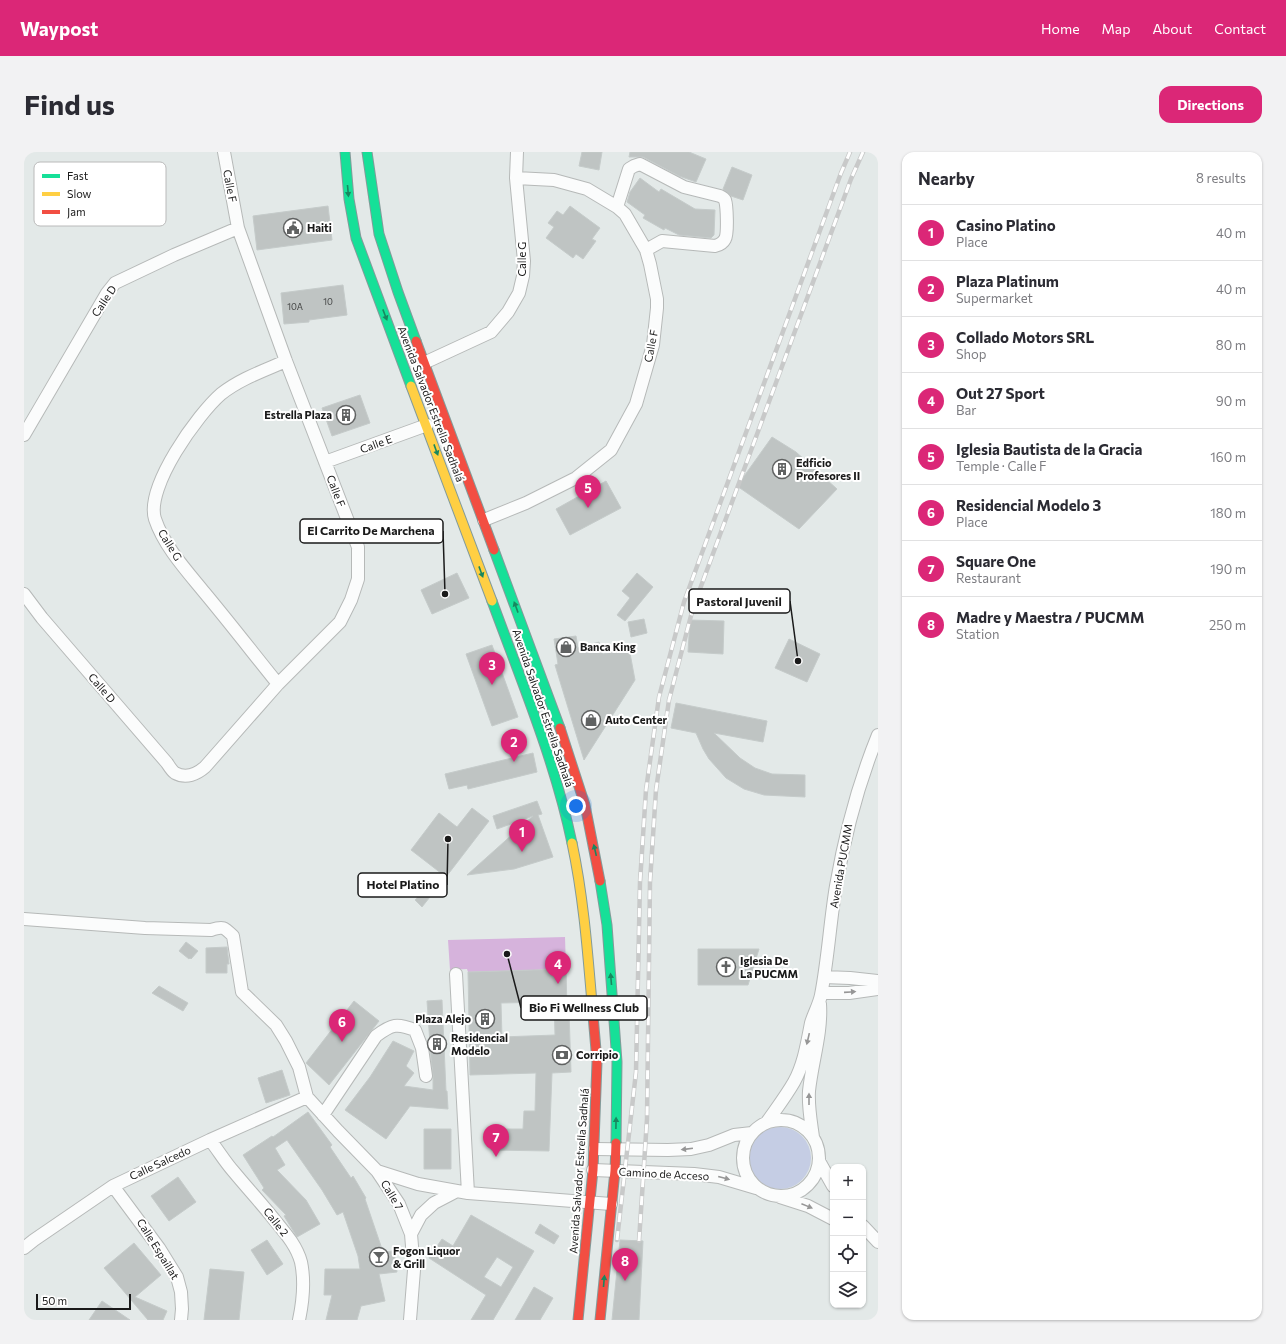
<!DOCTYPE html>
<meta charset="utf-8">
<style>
:root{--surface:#fff;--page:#f2f2f3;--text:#2b2b33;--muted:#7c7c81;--line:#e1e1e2;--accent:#db2777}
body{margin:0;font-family:Commissioner,sans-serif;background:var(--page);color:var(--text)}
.controls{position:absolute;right:12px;bottom:12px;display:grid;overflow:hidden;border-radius:8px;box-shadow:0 1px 3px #0004}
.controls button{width:36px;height:36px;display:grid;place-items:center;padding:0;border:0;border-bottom:1px solid var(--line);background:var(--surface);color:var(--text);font:20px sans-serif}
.scale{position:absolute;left:12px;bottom:10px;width:95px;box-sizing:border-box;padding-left:4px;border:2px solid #1a1a1a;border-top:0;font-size:11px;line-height:14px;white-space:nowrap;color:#1a1a1a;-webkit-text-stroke:3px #fff;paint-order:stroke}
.you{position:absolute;left:552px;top:654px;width:14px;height:14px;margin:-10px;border:3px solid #fff;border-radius:50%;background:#1a73e8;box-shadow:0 0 0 6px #1a73e833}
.badge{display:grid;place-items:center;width:26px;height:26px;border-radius:50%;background:var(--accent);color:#fff;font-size:13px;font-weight:700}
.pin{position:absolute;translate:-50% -33px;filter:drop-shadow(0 1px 2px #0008)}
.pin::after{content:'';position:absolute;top:21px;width:14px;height:12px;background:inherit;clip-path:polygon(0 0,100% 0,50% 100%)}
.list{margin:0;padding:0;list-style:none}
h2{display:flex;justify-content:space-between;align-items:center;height:52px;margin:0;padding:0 16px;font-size:17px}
h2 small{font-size:13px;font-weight:400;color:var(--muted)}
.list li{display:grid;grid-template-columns:26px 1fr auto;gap:12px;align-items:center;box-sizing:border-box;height:56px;padding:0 16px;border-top:1px solid var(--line)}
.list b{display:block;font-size:15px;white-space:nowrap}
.list p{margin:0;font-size:13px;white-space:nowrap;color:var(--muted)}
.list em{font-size:13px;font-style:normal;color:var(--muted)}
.icon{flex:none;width:22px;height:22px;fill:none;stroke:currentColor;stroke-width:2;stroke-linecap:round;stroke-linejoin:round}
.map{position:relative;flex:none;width:854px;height:1168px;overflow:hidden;border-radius:12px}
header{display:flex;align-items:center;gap:24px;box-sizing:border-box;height:56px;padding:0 20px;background:var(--accent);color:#fff}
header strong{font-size:19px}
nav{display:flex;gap:22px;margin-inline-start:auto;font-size:14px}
.intro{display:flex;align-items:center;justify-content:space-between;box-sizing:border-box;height:96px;padding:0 24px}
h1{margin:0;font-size:28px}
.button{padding:10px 18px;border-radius:12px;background:var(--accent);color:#fff;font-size:14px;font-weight:700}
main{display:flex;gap:24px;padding:0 24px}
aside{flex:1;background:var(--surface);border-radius:12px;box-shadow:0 1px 3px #0004}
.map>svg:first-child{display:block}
.grass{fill:#c5cde4}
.pitch{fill:#d6b3dc}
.building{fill:#bfc4c3;stroke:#c5cbca;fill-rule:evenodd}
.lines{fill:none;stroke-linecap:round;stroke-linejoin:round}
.street-casing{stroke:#b6b9b8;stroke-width:14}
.fast-casing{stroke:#839b9a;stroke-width:11}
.slow-casing{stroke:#839b9a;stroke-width:11}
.jam-casing{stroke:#839b9a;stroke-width:11}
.street{stroke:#fbfcfc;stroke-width:12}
.fast{stroke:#16e098;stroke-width:9}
.slow{stroke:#ffcf43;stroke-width:9}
.jam{stroke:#f24e42;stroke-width:9}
.rail-casing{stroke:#c8c9c9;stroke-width:4.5}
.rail{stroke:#fff;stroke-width:3;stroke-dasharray:9;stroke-linecap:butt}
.oneway{fill:#18875f}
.oneway2{fill:#969696}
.labels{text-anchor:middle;stroke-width:4;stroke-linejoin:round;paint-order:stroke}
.number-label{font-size:9px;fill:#434444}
.street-label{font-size:11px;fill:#1a1a1a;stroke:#fff}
.poi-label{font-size:11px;font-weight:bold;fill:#1a1a1a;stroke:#fff;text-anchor:start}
.key{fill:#fff;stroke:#bababa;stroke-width:1}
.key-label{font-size:11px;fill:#1a1a1a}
.leader{fill:none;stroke:#1a1a1a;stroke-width:1.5}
.callout-dot{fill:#1a1a1a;stroke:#fff;stroke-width:1.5}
.callout{fill:#fff;stroke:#1a1a1a;stroke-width:1.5}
.callout-label{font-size:12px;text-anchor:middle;font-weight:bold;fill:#1a1a1a}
</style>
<header>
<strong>Waypost</strong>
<nav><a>Home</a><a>Map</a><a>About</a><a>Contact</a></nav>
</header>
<div class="intro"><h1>Find us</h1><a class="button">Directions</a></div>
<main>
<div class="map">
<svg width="854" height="1168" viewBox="0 0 854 1168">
<rect width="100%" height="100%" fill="#e3e9e8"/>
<path class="grass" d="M725 1006a31 31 0 1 1 62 0a31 31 0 1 1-62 0Z"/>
<path class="pitch" d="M541,785L542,817L444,820L443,817L426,818L424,788Z"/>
<path class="building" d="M558,0H578L575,18L555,14Z
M606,0H665L682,7L672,30L655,24L619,5H605Z
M708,15L728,23L719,48L707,44L699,37Z
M616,26L635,40L637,37L671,57L691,58L690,83L687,86L655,83L641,76L640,78L619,66L621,63L603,50L606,40Z
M304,54L308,88L233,98L229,64Z
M546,54L576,76L568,87L572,89L559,107L552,102L549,106L522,86L530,75L524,71L533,59L539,63Z
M319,133L323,163L285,168V170L260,172L257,141Z
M336,243L346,271L308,284L298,256Z
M748,285L772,300L813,337L775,377L713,334Z
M582,329L597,356L546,383L532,357Z
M433,421L445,446L408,462L397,438Z
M613,421L629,435L601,469L593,463L606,446L598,439Z
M620,467L623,481L607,485L604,470Z
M666,468L700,469L699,502L664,500Z
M552,484L554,496L575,490L579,502L605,496L611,528L560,608L531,513L534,512L530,487Z
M765,487L796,502L783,530L751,516Z
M468,493L494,565L468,574L442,502Z
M652,551L743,569L739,590L690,581L716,606L731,616L748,622L781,623V645L740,643L720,637L702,626L685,607L679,597L672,581L647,576Z
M509,601L513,620L444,637L443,633L425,637L421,622Z
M513,649L518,662L514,663L529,705L490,717L443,723L509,664L473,677L469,664Z
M448,656L465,669L422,725L387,698L415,661L433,675Z
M412,726L417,731L398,755L391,748Z
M162,790L174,799L167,807L166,806L165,807L155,799Z
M203,795L205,812H203V821H182V796Z
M674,797H735L724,833H674Z
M542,817L543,859H545L547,920L528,921L525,999L467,998L468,977H499L500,959H511L512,921L446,923L444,820ZM530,850L531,883L478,885L477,851Z
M135,834L164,851L159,859L128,841Z
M418,848L422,939H423L424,957L386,954L362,987L321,958L346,925L369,889L390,899L382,914L390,921L380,934L409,938V923L407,906L403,849Z
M330,849L355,869L305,933L282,911Z
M258,918L266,943L242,951L234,926Z
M284,960L308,993L306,995L327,1026L329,1024L342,1046L341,1047L359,1100L370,1099L373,1120L355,1122L361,1149L337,1154L333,1168H302L308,1143H300L301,1117H336L334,1104L319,1060L313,1063L298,1038L263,988L251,996L261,1013L253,1018L282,1048L296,1072L273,1085L260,1064L262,1063L238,1038L240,1036L219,1003L248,984L249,985Z
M400,977H427V1017H400Z
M154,1025L172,1050L145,1069L127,1044Z
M447,1063L510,1099L469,1168H447L462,1143L405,1106L418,1087L429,1094ZM473,1105L489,1115L477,1135L460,1125Z
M516,1072L535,1084L530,1092L511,1081Z
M243,1088L259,1112L243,1123L227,1098Z
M596,1088L619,1089L615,1168H588Z
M110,1091L137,1123L111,1145L143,1159L139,1168H124L80,1116Z
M186,1117L220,1120L215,1168H180Z
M510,1135L529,1146L516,1168H491Z
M78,1149L106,1168H65Z"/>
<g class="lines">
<defs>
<path id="street" d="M593,55L605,17L610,14L616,12L660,35L696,44C698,45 700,46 701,48C703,54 704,82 701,87C699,91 695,93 691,94L638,89L622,98
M400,211L467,180L484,160L495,141L499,124L500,109L492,26L493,0
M0,283L83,141L91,131L150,103L214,76
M301,310L403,273
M460,368L502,351L552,326L587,298L612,252L629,193L633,156V147L626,112L622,98L601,62L593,55L563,37L530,28L492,26
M0,442L18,466L143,611C145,614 148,619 151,621C162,627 173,622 181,615L254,532L316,470L327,448L334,427V395L262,209L214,76L200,0
M254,532C229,501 205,470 180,440C162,418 140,394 131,367C121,335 174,262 197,242C216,227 239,219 262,209
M0,767L121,776L187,778C199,774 200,775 209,784L218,840L252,873L262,889L275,915L283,945L314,979L353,1019L375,1052L387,1082L390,1118L386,1168
M432,822L444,1041
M800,825L826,826L854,829
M798,841H825L854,837
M299,963L352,884C368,872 373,871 391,878L398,896L402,924
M719 1006a38 38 0 1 1 76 0a38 38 0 1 1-76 0Z
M743,970C752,957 762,944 770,930C780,912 783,891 787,871C790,861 795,853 797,843C804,807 806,770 812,734C821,682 834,632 854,583
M789,985C787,970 784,955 785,939C788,910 798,881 796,852
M186,988C194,998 201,1010 210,1020C224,1037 239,1053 253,1071C263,1083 273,1095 277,1110C281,1129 279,1149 275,1168
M571,997L644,998L667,997L685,993L710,983L728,981
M795,1009L809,1034
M569,1018L670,1022L695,1025L732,1036
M353,1019L394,1032L444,1041L587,1052
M89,1034L135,1096L153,1125L157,1140L158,1157L157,1168
M756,1045L784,1054L809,1067
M839,1074L854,1090
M387,1082L397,1063L410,1051L433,1039
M0,1096L10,1088L89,1034L186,988L283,945"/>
<path id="fast" d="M321,0L325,47L332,86L387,234
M343,0L355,82L374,140L392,189
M470,398L536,576
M468,449C497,528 531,609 548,691
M576,729L583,773L593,910L592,991"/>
<path id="slow" d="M387,234L468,449
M548,691C560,747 564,805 569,863"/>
<path id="jam" d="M392,189L470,398
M536,576L561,653L576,729
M554,1168L569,1018L573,910L569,863
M576,1168L591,1019L592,991"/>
</defs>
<use href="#street" class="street-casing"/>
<use href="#fast" class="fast-casing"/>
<use href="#slow" class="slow-casing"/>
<use href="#jam" class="jam-casing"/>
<use href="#street" class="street"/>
<use href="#fast" class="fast"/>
<use href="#slow" class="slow"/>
<use href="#jam" class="jam"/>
<defs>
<path id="rail" d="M593,1088L612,920L616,730L622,638L635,545L660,450L817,21L826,0
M615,1089L623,967L626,730L632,638L645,548L669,456L827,27L839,0"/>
</defs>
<use href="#rail" class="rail-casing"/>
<use href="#rail" class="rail"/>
</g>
<defs><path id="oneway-solid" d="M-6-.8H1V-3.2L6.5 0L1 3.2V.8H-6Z"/></defs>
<g class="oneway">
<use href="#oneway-solid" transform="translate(324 39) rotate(85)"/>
<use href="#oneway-solid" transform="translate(361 163) rotate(69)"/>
<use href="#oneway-solid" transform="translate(412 298) rotate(70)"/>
<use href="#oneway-solid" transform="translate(457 420) rotate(70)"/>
<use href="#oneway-solid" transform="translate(492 455) rotate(-110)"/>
<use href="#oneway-solid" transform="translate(571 698) rotate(-103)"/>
<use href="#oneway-solid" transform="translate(587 827) rotate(-95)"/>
<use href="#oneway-solid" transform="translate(592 971) rotate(-89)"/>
<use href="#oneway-solid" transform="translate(580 1129) rotate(-85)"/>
</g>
<g class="oneway2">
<use href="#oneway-solid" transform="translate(826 840) rotate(-4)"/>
<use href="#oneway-solid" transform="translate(784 887) rotate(103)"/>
<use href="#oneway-solid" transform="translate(785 947) rotate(-90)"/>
<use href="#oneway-solid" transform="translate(663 997) rotate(173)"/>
<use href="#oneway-solid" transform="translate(700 1026) rotate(15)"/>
<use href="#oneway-solid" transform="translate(783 1054) rotate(22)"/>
</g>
<defs>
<symbol id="civic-ring" viewBox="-11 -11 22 22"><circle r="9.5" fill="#fff" stroke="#606262" stroke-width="1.5"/><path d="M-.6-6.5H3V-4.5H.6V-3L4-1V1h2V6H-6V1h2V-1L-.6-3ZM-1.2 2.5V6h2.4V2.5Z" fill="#606262"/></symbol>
<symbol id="building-ring" viewBox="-11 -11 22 22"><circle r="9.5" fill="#fff" stroke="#606262" stroke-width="1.5"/><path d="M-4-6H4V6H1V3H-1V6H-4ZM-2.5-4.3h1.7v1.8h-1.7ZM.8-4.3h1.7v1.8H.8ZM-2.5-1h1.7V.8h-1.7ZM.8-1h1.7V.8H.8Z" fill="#606262"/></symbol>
<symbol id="shop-ring" viewBox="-11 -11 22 22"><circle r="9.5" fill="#fff" stroke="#606262" stroke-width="1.5"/><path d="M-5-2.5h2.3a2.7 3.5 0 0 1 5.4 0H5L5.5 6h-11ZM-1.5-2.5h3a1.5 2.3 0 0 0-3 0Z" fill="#606262"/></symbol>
<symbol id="church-ring" viewBox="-11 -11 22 22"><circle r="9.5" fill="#fff" stroke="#606262" stroke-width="1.5"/><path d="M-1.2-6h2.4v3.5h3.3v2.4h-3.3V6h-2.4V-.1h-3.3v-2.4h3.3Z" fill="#606262"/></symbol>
<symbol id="bank-ring" viewBox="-11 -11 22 22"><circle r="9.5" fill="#fff" stroke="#606262" stroke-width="1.5"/><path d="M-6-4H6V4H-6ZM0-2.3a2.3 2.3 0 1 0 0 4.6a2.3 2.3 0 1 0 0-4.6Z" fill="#606262"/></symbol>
<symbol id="bar-ring" viewBox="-11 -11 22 22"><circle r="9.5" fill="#fff" stroke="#606262" stroke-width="1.5"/><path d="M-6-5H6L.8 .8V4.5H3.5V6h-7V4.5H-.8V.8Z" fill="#606262"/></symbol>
</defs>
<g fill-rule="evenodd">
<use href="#civic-ring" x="258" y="65" width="22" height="22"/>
<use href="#building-ring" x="311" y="252" width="22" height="22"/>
<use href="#building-ring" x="747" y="306" width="22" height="22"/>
<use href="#shop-ring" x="531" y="484" width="22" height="22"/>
<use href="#shop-ring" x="556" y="557" width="22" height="22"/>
<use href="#church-ring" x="691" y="804" width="22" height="22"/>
<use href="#building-ring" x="450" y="856" width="22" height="22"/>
<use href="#building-ring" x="402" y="881" width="22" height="22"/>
<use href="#bank-ring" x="527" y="892" width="22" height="22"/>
<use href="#bar-ring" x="344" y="1094" width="22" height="22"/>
</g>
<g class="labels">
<g class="number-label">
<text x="304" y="153">10</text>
<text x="271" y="158">10A</text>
</g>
<g class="street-label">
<text transform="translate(206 34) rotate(79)" y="4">Calle F</text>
<text transform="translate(498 107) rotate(-90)" y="4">Calle G</text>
<text transform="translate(80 149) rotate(-56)" y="4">Calle D</text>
<text transform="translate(627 194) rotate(-79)" y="4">Calle F</text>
<text transform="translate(407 252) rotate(69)" y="4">Avenida Salvador Estrella Sadhalá</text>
<text transform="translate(352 292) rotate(-20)" y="4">Calle E</text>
<text transform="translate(312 339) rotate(69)" y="4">Calle F</text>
<text transform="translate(146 393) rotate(58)" y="4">Calle G</text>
<text transform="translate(78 536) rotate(49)" y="4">Calle D</text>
<text transform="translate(519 556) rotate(71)" y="4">Avenida Salvador Estrella Sadhalá</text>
<text transform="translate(817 714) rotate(-80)" y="4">Avenida PUCMM</text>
<text transform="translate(136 1011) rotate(-25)" y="4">Calle Salcedo</text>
<text transform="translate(555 1019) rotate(-86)" y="4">Avenida Salvador Estrella Sadhalá</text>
<text transform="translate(640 1022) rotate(3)" y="4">Camino de Acceso</text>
<text transform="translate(368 1043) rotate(59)" y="4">Calle 7</text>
<text transform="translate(252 1070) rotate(52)" y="4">Calle 2</text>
<text transform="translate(134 1097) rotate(58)" y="4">Calle Espaillat</text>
</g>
<g class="poi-label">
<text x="283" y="80">Haiti</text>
<text x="308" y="267" text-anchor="end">Estrella Plaza</text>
<text x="772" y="315">Edficio<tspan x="772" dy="13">Profesores II</tspan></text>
<text x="556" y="499">Banca King</text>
<text x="581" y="572">Auto Center</text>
<text x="716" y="813">Iglesia De<tspan x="716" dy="13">La PUCMM</tspan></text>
<text x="447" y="871" text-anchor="end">Plaza Alejo</text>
<text x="427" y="890">Residencial<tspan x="427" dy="13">Modelo</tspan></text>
<text x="552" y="907">Corripio</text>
<text x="369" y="1103">Fogon Liquor<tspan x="369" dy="13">&amp; Grill</tspan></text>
</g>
</g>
<rect x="10" y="10" width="132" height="64" rx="6" class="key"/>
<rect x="18" y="22" width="18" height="4" fill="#16e098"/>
<rect x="18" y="40" width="18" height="4" fill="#ffcf43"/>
<rect x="18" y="58" width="18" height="4" fill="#f24e42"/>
<g class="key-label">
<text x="43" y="28">Fast</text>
<text x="43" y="46">Slow</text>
<text x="43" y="64">Jam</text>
</g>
<path class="leader" d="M421 442L419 379M774 509L766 449M424 687L423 733M483 802L497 856"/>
<g class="callout-dot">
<circle cx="421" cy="442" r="4"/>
<circle cx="774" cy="509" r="4"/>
<circle cx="424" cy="687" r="4"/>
<circle cx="483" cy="802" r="4"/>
</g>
<g class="callout">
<rect x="276" y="367" width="143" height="24" rx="4"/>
<rect x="665" y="437" width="101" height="24" rx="4"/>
<rect x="334" y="721" width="89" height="24" rx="4"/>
<rect x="497" y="844" width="126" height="24" rx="4"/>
</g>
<g class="callout-label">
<text x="347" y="383">El Carrito De Marchena</text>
<text x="715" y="454">Pastoral Juvenil</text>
<text x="379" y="737">Hotel Platino</text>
<text x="560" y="860">Bio Fi Wellness Club</text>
</g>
</svg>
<div class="controls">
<button>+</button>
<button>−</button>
<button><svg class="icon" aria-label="locate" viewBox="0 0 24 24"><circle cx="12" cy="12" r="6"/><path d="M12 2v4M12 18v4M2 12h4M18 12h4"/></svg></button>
<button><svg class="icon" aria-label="layers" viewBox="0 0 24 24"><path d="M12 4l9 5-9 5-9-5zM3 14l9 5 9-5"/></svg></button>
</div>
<div class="scale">50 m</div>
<div class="you"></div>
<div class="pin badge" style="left:498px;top:700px">1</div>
<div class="pin badge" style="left:490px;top:610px">2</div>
<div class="pin badge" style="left:468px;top:533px">3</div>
<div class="pin badge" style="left:534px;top:832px">4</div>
<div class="pin badge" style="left:564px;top:356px">5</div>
<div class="pin badge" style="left:318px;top:890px">6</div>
<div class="pin badge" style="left:472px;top:1005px">7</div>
<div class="pin badge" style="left:601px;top:1129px">8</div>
</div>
<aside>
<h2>Nearby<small>8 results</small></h2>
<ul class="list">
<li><span class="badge">1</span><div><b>Casino Platino</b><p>Place</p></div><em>40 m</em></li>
<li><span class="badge">2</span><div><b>Plaza Platinum</b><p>Supermarket</p></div><em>40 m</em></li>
<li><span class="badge">3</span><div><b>Collado Motors SRL</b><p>Shop</p></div><em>80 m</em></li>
<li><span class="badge">4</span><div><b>Out 27 Sport</b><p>Bar</p></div><em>90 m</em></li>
<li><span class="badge">5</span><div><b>Iglesia Bautista de la Gracia</b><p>Temple · Calle F</p></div><em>160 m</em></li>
<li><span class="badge">6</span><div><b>Residencial Modelo 3</b><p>Place</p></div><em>180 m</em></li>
<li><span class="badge">7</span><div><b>Square One</b><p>Restaurant</p></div><em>190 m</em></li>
<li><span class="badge">8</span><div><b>Madre y Maestra / PUCMM</b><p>Station</p></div><em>250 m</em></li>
</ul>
</aside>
</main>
